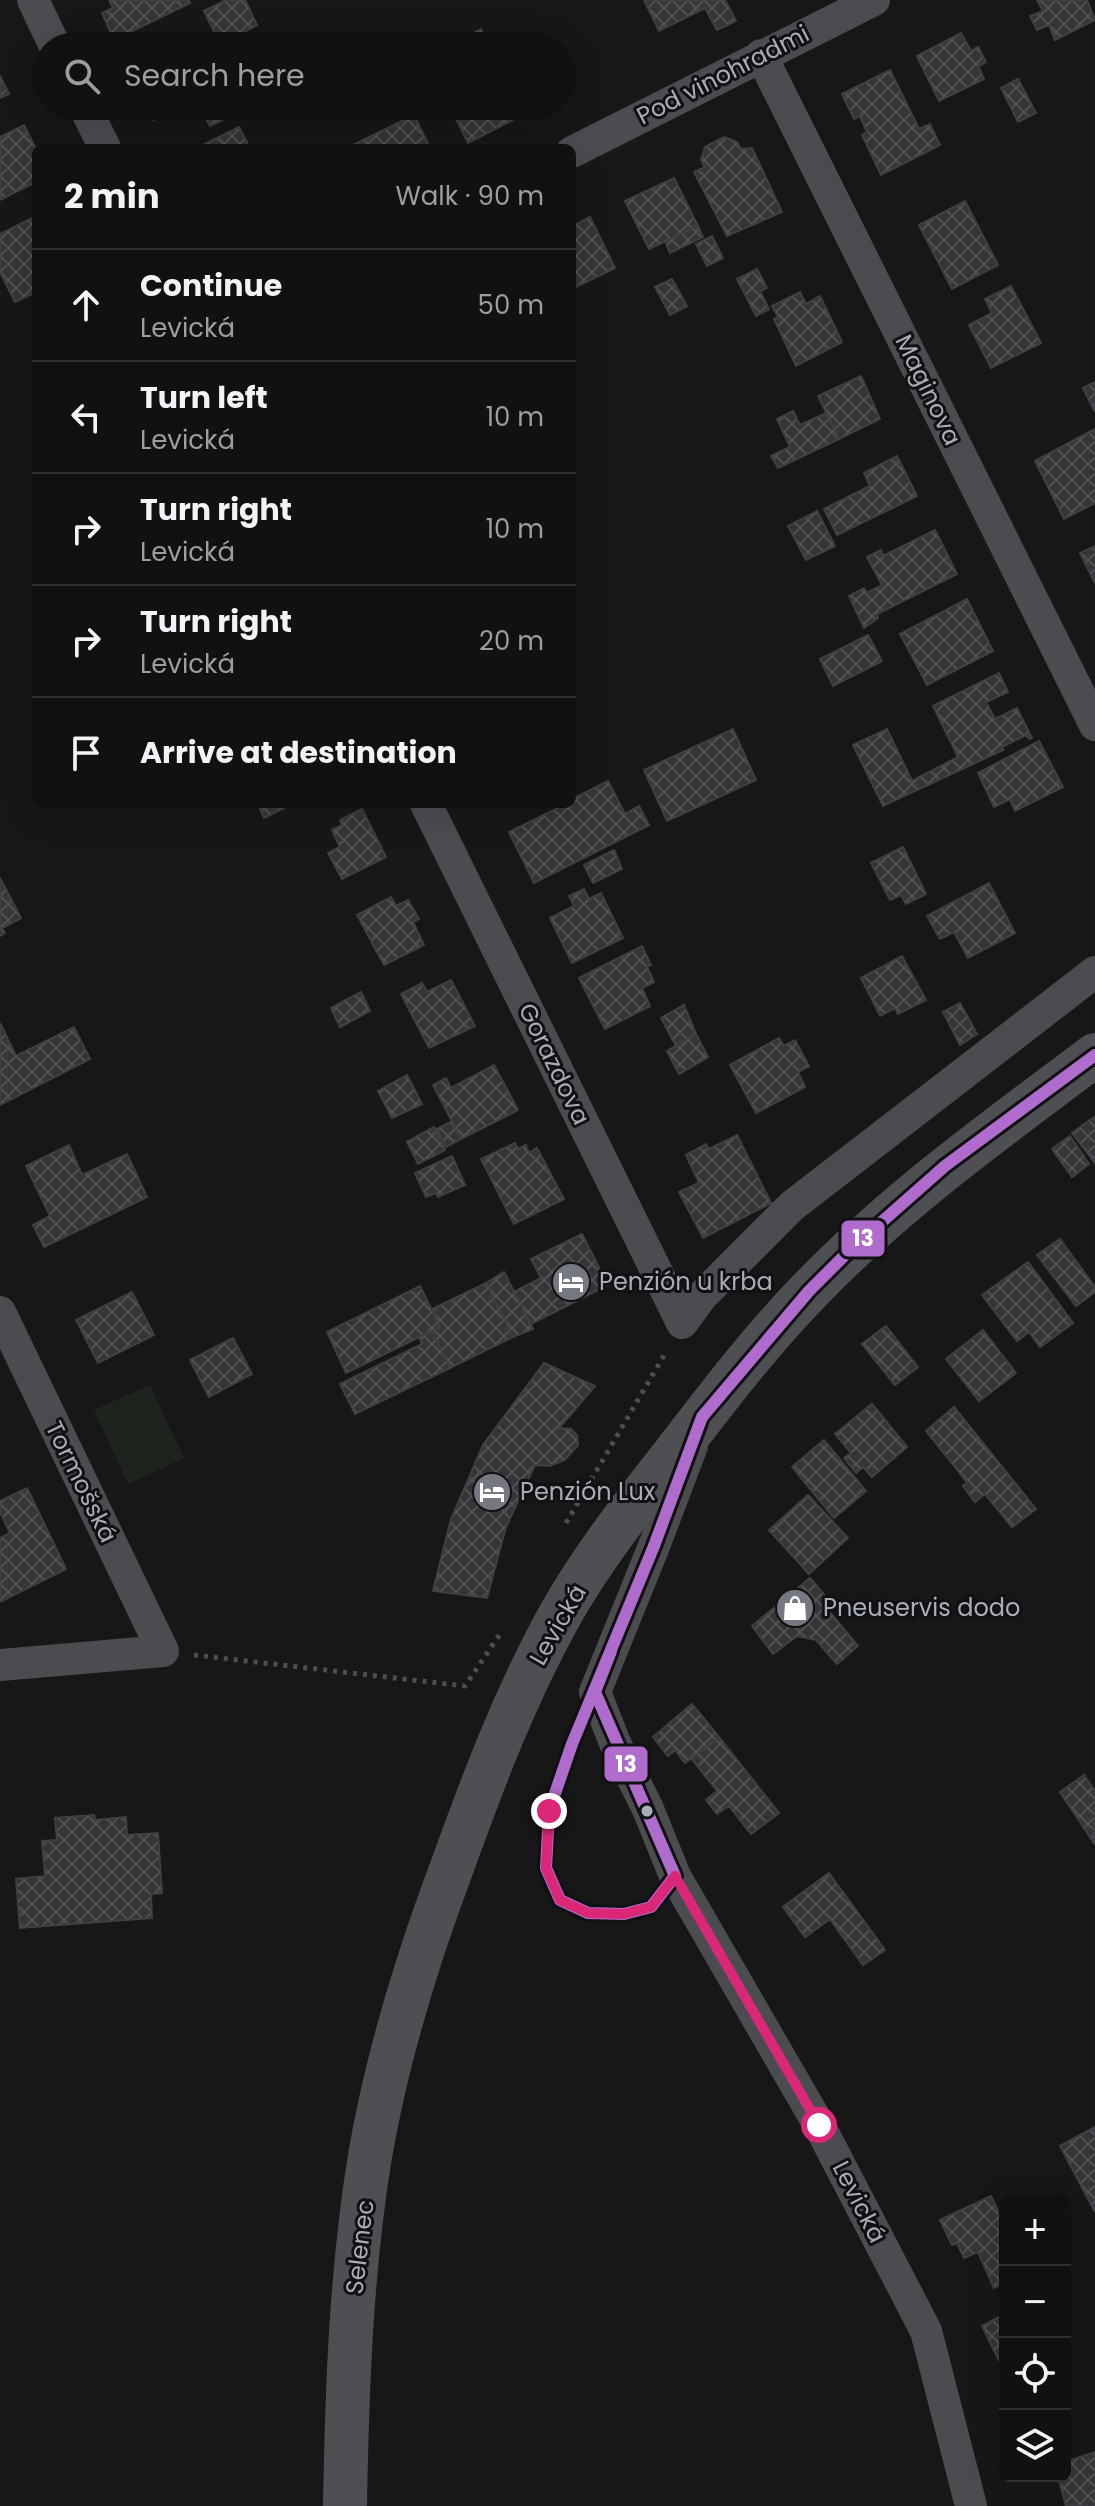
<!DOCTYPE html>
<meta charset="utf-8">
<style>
:root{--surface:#111;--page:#1a1a1a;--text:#f1f3f6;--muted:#9c9d9f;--line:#303131}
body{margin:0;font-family:Poppins,sans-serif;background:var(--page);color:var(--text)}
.controls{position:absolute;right:24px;bottom:24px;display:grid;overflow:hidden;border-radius:12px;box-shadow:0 8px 32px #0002}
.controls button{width:72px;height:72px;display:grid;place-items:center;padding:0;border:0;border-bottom:2px solid var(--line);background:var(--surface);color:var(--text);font:40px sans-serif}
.stop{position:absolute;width:24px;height:24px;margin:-18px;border:6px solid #db2777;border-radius:50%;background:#fff}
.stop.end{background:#db2777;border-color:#fff;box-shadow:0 2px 8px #0008}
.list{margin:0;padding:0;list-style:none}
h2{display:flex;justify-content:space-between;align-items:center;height:104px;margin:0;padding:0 32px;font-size:34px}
h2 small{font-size:26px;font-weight:400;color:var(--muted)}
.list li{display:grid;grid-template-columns:52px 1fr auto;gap:24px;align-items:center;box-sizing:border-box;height:112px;padding:0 32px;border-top:2px solid var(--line)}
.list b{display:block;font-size:30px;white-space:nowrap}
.list p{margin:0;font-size:26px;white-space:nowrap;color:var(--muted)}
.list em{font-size:26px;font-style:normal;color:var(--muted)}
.icon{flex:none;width:44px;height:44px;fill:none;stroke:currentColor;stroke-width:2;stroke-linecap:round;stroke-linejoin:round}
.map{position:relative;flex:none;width:1095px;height:2506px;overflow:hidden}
.search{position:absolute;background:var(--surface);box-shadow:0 8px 32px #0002;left:32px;top:32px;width:544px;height:88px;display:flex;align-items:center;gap:20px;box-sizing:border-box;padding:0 28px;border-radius:44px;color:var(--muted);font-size:30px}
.panel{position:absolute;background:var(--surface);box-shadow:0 8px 32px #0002;left:32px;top:144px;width:544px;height:664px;border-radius:12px}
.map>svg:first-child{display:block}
.garden{fill:#1d241e}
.building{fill:url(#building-cross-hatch);stroke:#3f4043;stroke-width:2}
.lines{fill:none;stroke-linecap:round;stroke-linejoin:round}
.path{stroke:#4d4e52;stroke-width:5;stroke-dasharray:4 6;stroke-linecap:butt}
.lane{stroke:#4b4c50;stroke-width:16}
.street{stroke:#4b4c50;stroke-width:32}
.primary{stroke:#4d4f52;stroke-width:44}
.bus-1-casing{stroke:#111113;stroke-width:18}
.bus-1{stroke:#b06ccc;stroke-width:12}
.route{stroke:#db2777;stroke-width:10}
.bus-dot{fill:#a8adb8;stroke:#111113;stroke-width:3}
.labels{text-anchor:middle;stroke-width:6;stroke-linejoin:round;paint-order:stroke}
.street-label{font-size:24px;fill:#a8adb8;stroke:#111113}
.poi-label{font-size:24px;fill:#a8adb8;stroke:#111113;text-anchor:start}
.line-badge{stroke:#111113;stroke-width:3}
.badge-label{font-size:22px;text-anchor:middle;font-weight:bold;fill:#fff}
</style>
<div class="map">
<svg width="1095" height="2506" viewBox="0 0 1095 2506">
<defs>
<pattern id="building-cross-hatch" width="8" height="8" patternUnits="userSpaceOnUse" patternTransform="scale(2)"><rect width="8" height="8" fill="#353536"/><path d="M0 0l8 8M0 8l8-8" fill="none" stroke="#4f5051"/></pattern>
</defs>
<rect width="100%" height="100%" fill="#171717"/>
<path class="garden" d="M150,1385L184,1458L128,1484L94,1410Z"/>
<path class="building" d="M109,0H189L190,3L114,40L102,13L113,8Z
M226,0H245L257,25L220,44L204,11Z
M644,0H725L736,21L717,30L705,8L659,31Z
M1037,0H1087L1095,20L1055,40L1049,25L1037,30L1030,16L1043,11Z
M481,29L489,46H448Z
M961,33L971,51L978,47L986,62L978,66L984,79L939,101L917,56Z
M890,70L919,129L930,124L940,145L881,175L862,135L867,132L860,116L854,119L842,94Z
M0,76L9,94L0,98Z
M1018,79L1036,113L1018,122L1001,88Z
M146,106H182L153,120Z
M204,106H250L210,126L200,108Z
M520,106L524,114L468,143L450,107Z
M414,115L430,148H347Z
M24,125L36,149V182L0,200V137Z
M239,127L250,148H197Z
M724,137L737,142L741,149L752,148L782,212L727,236L694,172L705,167L701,160L705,147Z
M674,178L698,226L649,249L625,201Z
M965,201L998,265L952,289L919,225Z
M36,216V292L15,302L0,272V234Z
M590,217L615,268L572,289V226Z
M698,226L703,237L670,253L665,241Z
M712,236L723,258L707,266L696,244Z
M757,269L767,288L760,291L769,309L756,316L737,279Z
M672,279L687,306L670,315L655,287Z
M1011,286L1041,343L991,368L969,325L992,313L985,299Z
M800,292L806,304L820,296L842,342L796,366L774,319L778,317L772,306Z
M861,376L880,419L839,439L818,396Z
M1095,382V412L1083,388Z
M793,411L800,425L826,413L839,439L778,468L771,456L790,447L777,419Z
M1095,429V503L1064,519L1035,461Z
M897,456L917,496L837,535L824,509L870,486L864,473Z
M817,511L835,546L806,560L788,526Z
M935,530L957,574L877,614L878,618L864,628L849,596L864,588L867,593L882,585L867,557L881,550L883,556Z
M1095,546V583L1080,553Z
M967,599L993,651L927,685L900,634Z
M868,635L882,661L833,686L820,659Z
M999,673L1008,692L986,702L995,719L1017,708L1032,738L1029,739L1026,735L1002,747L1003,750L883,806L853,745L887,729L912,781L958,757L933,706Z
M733,729L756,780L667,821L644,770Z
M1039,741L1063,787L1015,811L1010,799L994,807L978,773Z
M608,781L625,814L639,806L649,825L534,883L509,832L562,806L561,804H572V799Z
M258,804H292L264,818Z
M362,809L386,857L342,879L328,853L340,847L332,830L342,825L340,820Z
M903,847L926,894L906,904L901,895L890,900L871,863Z
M614,850L622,869L593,883L584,865Z
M0,878L21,918L2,928L5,933L0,936Z
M989,883L1015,933L968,958L954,932L940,939L927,916Z
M584,889L589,899L601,893L623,938L572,963L550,918L574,906L569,896Z
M391,897L396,906L408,900L419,919L413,922L424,945L384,965L357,915Z
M642,946L651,965L647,967L654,982L642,988L650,1006L605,1029L579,978Z
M902,956L926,1000L898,1014L895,1008L880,1016L861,978Z
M451,980L475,1026L429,1048L401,994L422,983L427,992Z
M361,992L370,1011L340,1027L331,1008Z
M960,1003L977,1034L960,1045L943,1012Z
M684,1005L696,1034L676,1046L661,1018Z
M0,1023L16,1056L74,1027L90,1059L0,1105Z
M696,1034L708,1057L679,1074L667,1051Z
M779,1038L784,1046L795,1040L809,1066L798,1072L805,1087L756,1113L730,1065Z
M494,1065L518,1110L461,1139L433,1085L446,1078L451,1088Z
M407,1075L422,1104L392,1118L378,1091Z
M1094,1117L1095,1119V1163L1072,1133Z
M452,1121L461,1139L446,1147L437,1129Z
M434,1127L445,1150L418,1164L407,1142Z
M737,1135L771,1203L703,1238L679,1192L699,1183L686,1155L706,1144L709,1149Z
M1070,1136L1089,1164L1072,1177L1052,1149Z
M515,1143L518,1149L526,1145L529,1153L537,1148L564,1199L514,1224L481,1159Z
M69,1145L82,1175L127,1154L147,1197L44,1247L33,1225L50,1216L26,1166Z
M452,1156L465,1185L438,1197L436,1193L426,1197L415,1173Z
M582,1234L608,1285L531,1324L514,1292L541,1278L531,1259Z
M1060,1239L1095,1287V1292L1076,1306L1037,1255Z
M1028,1262L1073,1323L1040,1347L1029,1332L1017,1341L982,1295Z
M504,1272L533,1329L513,1337L486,1283Z
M486,1283L513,1337L450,1368L432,1331L440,1327L432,1309Z
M420,1286L440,1327L346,1373L327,1332Z
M132,1292L154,1335L98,1363L76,1320Z
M886,1326L918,1367L895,1385L862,1344Z
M983,1330L1016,1373L979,1401L946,1359Z
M432,1331L450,1368L355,1414L340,1384L422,1344L419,1337Z
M233,1338L252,1374L209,1397L190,1360Z
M544,1363L595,1386L559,1428L571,1429L577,1435L578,1445L565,1460L549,1466L535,1465L506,1527L487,1598L433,1591L451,1519L483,1445Z
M872,1404L907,1447L872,1477L863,1467L856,1473L844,1458L851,1453L835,1434Z
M954,1407L1036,1509L1012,1527L985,1494L975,1502L963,1486L967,1482L926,1431Z
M824,1440L866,1491L834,1518L792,1467Z
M27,1488L66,1569L0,1602V1538L10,1533L0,1512V1501Z
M808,1495L848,1538L809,1574L769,1530Z
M810,1578L833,1605L828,1610L858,1646L837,1664L816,1640L797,1636L773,1654L752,1626Z
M692,1704L719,1737L685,1763L675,1750L668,1756L653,1737Z
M719,1737L779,1813L751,1834L729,1806L717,1814L706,1800L717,1791L691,1758Z
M1084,1775L1095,1791L1094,1843L1060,1792Z
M94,1815L95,1820L126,1817L127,1835L158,1833L162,1893L151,1894L152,1918L20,1928L16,1879L45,1876L42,1841L57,1840L55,1818Z
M829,1873L885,1950L863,1965L830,1919L805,1937L783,1907Z
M1095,2127V2212L1060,2146Z
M991,2196L1005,2226V2282L994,2288L978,2252L964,2258L957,2243L952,2245L940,2220Z
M1005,2314V2365L1002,2367L982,2326Z
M1095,2452V2506H1066L1058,2476H1065V2462Z"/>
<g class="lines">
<path class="path" d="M566,1523L666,1352
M194,1655L465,1686L502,1631"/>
<path class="lane" d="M594,1693L572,1744L549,1811L546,1868L560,1900L588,1913L624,1914L651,1907L675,1876"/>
<path class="street" d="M33,0L55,46
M761,55L1095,725
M84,106L105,148
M572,152L874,0
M426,804L682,1323L702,1296L792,1206L1095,972
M0,1312L163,1651L0,1665
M692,1446L654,1546L595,1692L615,1743L648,1809L675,1876L819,2125L926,2331L971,2506"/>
<path class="primary" d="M345,2506C347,2389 351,2272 370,2156C387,2057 417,1960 452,1867C483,1781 515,1696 560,1615C592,1558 634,1505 674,1454C717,1398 761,1340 811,1289C897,1200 997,1129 1095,1055"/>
<defs>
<path id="bus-1" d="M611,1651L595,1692L675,1876
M675,1876L651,1907L624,1914L588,1913L560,1900L546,1868L549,1811L572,1744L654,1546L702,1417L809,1291L851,1249L945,1166L1095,1055"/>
</defs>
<use href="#bus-1" class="bus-1-casing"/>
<use href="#bus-1" class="bus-1"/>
</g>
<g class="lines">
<path class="route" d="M549,1811L546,1868L560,1900L588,1913L624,1914L651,1907L675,1876L819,2125"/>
</g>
<defs>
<symbol id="hotel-disc" viewBox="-11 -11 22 22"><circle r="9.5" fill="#757880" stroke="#111113"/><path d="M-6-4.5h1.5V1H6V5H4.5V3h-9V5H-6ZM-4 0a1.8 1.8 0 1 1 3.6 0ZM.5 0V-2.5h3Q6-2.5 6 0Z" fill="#fff"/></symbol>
<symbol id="shop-disc" viewBox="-11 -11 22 22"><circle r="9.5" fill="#757880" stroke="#111113"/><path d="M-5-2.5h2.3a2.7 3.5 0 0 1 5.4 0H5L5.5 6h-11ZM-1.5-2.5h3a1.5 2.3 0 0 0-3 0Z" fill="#fff"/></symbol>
</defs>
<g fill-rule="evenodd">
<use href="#hotel-disc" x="549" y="1260" width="44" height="44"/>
<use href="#hotel-disc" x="470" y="1470" width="44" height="44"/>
<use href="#shop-disc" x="773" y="1586" width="44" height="44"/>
</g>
<circle class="bus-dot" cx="647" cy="1811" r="7"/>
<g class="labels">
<g class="street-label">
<text transform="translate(723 75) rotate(-27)" y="8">Pod vinohradmi</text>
<text transform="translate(928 390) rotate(64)" y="8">Maginova</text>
<text transform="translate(554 1064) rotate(64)" y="8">Gorazdova</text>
<text transform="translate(81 1482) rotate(64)" y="8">Tormošská</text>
<text transform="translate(558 1625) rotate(-60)" y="8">Levická</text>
<text transform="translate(859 2202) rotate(63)" y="8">Levická</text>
<text transform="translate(360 2247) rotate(-83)" y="8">Selenec</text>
</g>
<g class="poi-label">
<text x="599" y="1290">Penzión u krba</text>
<text x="520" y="1500">Penzión Lux</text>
<text x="823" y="1616">Pneuservis dodo</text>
</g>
</g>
<g class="line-badge">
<rect x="840" y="1219" width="46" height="39" rx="8" fill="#b06ccc"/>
<rect x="603" y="1745" width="46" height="38" rx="8" fill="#b06ccc"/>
</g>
<g class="badge-label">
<text x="863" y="1246">13</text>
<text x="626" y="1772">13</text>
</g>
</svg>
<div class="controls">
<button>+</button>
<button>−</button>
<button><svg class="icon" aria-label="locate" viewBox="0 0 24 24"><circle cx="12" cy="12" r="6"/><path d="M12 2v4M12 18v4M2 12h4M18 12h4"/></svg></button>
<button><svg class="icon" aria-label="layers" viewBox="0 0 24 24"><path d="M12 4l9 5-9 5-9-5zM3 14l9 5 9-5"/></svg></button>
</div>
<div class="stop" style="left:819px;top:2125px"></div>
<div class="stop end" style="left:549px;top:1811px"></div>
<div class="search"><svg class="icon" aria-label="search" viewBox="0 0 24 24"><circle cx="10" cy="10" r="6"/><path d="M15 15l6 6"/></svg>Search here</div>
<section class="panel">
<h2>2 min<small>Walk · 90 m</small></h2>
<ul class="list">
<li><svg class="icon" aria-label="ahead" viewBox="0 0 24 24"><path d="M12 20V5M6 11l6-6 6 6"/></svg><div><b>Continue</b><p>Levická</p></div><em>50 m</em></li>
<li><svg class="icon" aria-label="left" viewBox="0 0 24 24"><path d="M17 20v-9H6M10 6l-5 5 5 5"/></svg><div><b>Turn left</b><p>Levická</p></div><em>10 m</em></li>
<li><svg class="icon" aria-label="right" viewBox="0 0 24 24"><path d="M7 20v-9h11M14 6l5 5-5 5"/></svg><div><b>Turn right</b><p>Levická</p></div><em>10 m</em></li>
<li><svg class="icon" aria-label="right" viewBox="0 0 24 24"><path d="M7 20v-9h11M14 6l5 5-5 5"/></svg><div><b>Turn right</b><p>Levická</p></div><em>20 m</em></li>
<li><svg class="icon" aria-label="arrive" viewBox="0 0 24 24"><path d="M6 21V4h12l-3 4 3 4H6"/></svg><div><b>Arrive at destination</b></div></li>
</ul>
</section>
</div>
